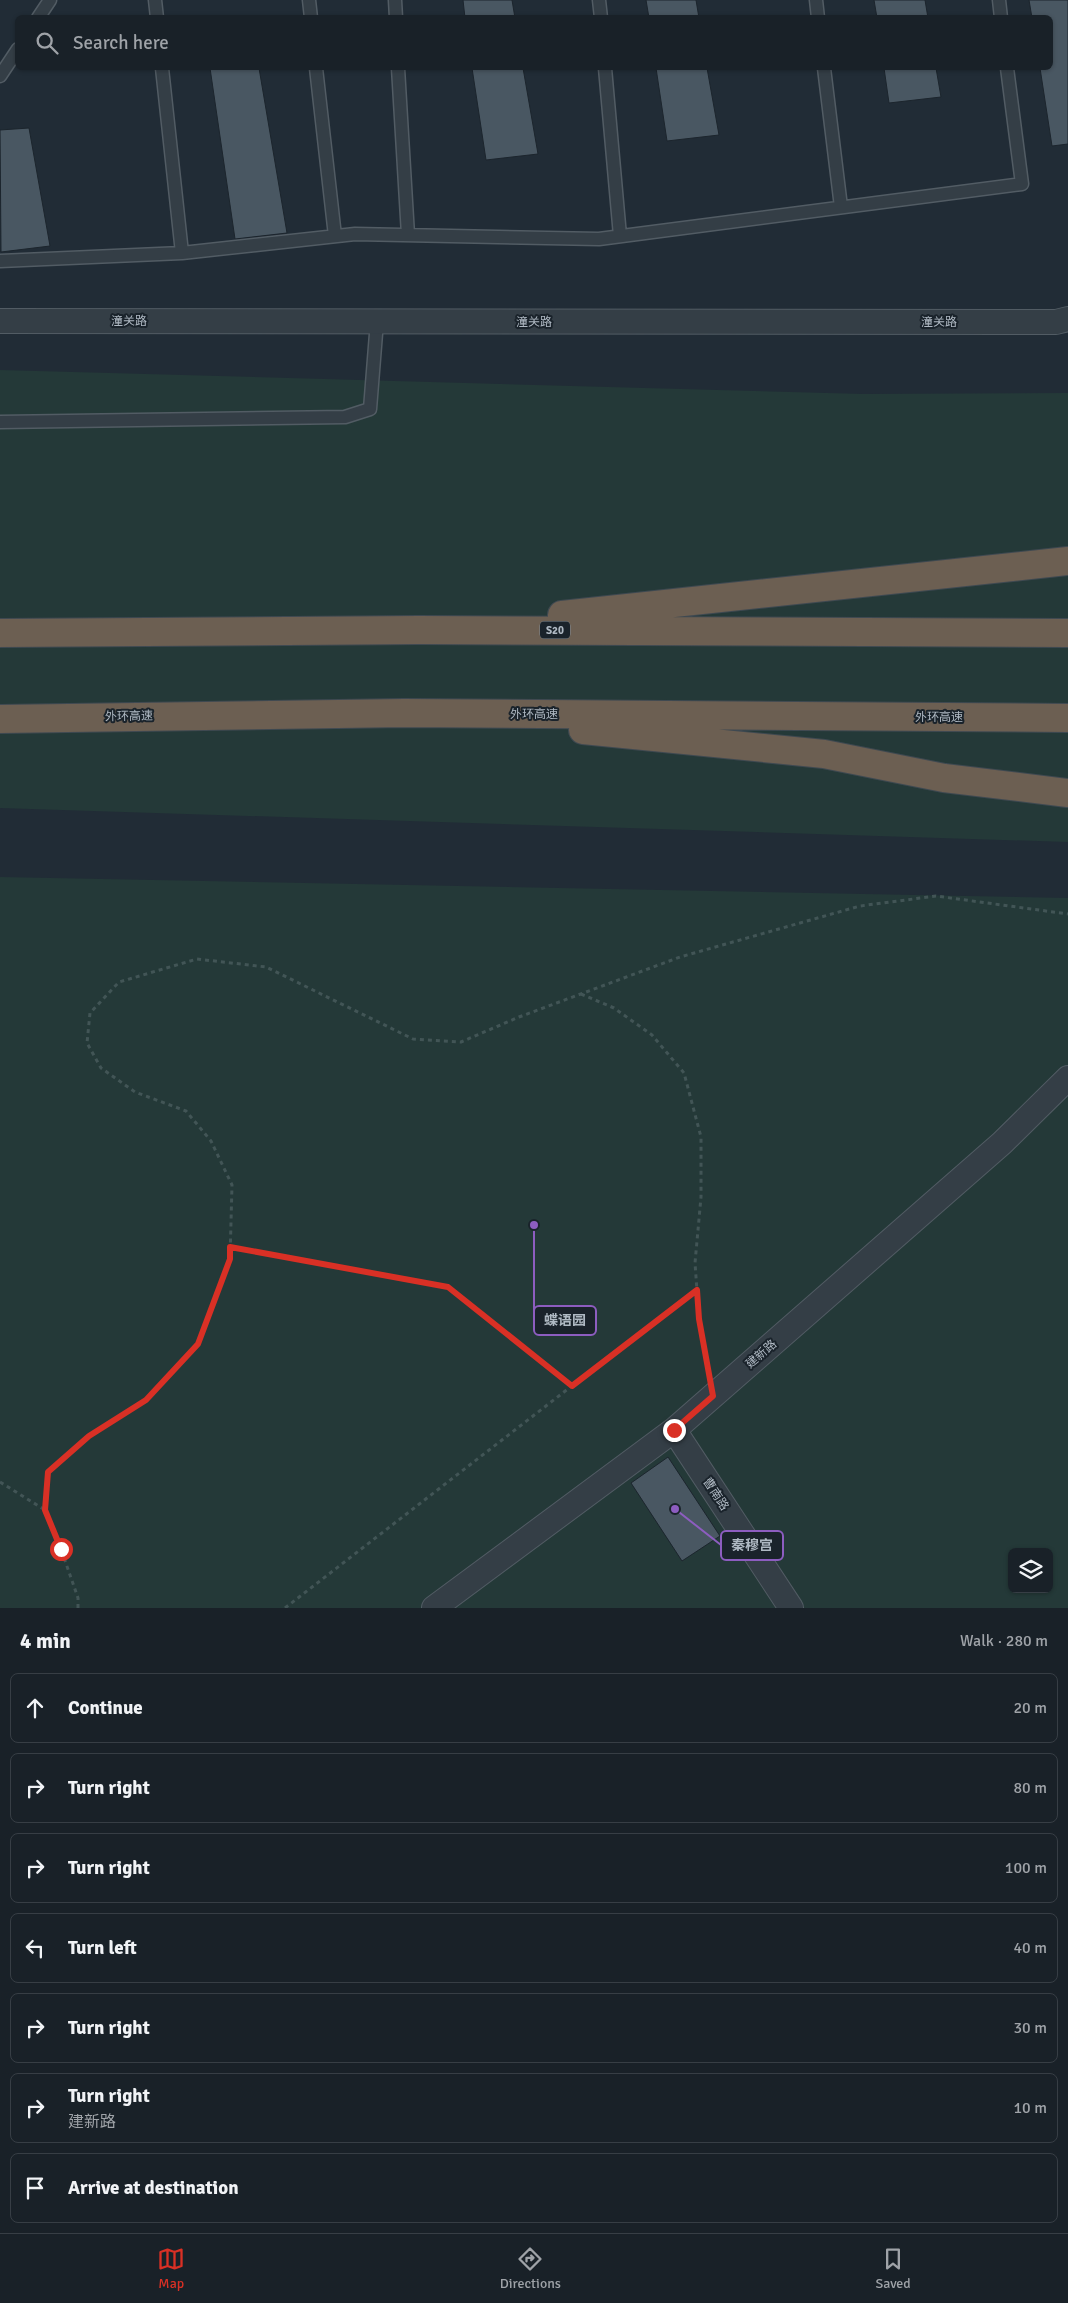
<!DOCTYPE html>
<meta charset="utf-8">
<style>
:root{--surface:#192128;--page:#262e34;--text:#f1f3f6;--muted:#9fa3a8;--line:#373e45;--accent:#d93025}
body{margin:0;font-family:Signika,"Noto Sans SC",sans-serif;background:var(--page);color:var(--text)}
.controls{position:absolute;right:15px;bottom:15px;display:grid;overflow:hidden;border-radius:8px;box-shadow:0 1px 4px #0004}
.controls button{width:45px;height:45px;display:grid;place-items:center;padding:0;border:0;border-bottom:1px solid var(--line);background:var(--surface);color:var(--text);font:25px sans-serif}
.stop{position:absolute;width:15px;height:15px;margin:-11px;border:4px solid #d93025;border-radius:50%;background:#fff}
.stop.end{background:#d93025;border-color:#fff;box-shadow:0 1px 5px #0008}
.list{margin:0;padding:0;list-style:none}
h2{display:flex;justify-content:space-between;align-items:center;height:65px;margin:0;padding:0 20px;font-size:21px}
h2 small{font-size:16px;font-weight:400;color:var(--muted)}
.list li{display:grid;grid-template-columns:32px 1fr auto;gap:15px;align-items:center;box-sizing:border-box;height:70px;margin:0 10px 10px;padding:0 10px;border:1px solid var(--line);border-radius:8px}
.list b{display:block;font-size:19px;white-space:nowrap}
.list p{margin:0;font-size:16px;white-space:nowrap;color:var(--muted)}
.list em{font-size:16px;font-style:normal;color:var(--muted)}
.icon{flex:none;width:28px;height:28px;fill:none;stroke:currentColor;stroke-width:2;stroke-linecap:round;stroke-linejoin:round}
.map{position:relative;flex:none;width:1068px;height:1608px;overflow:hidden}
.search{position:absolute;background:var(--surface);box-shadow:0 1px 4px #0004;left:15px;right:15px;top:15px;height:55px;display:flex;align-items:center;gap:12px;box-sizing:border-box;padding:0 18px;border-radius:8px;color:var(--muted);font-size:19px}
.sheet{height:625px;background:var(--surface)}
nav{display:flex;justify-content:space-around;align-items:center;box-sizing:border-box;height:70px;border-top:1px solid var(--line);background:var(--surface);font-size:14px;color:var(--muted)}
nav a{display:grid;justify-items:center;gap:2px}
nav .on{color:var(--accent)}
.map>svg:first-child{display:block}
.green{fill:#243938;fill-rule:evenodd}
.building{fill:#495762;stroke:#1c252d}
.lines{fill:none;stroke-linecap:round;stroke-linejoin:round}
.service-casing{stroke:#525c64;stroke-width:15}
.minor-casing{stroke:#525c64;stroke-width:26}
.motorway-casing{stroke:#3f4951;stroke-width:30}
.path{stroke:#425556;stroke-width:3;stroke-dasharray:4 4;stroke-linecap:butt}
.service{stroke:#343e46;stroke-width:12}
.minor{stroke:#343e46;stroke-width:24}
.motorway{stroke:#6c5f52;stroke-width:28}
.route{stroke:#d93025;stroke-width:6}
.labels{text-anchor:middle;stroke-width:4;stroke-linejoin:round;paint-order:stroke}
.shield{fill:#1a232b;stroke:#828c95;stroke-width:1}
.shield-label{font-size:11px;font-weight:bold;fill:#afb9c3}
.street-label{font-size:12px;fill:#afb9c3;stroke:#1a232b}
.leader{fill:none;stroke:#8d5dc0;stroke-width:2}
.callout-dot{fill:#8d5dc0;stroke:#1a232b;stroke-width:2}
.callout{fill:#1a232b;stroke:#8d5dc0;stroke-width:2}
.callout-label{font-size:14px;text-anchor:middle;font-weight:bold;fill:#afb9c3}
</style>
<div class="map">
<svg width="1068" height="1608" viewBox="0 0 1068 1608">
<rect width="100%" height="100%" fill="#212c36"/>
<path class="green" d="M0,370L863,394L1068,393V842L0,808Z
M0,877L1068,898V1608H0ZM1012,1552H1049V1589H1012Z"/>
<path class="building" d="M463,0H512L515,18H465Z
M646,0H696L699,18H649Z
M874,0H925L928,18H877Z
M1029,0H1068V144L1052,146L1040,68H1050V18H1032Z
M210,68H259L287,233L235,239Z
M472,68H523L538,154L486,160Z
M656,68H707L719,135L667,141Z
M884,68H936L941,97L889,103Z
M29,128L50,246L1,252L0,130Z
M668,1457L720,1536L682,1561L631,1483Z"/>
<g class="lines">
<defs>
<path id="service" d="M155,0L157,18
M309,0L311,18
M395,0L396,18
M599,0L601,18
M816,0L818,18
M999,0L1001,18
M38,18L50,0
M162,68L182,253
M316,68L335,236
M398,68L408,235
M605,68L620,236
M824,68L841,207
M0,76L18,49
M0,261L182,253L355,234L599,239L1022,184L1007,68
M0,422L345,417L370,409L377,321"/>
<path id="minor" d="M0,321L1056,322L1068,319
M674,1430L791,1608
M434,1608L674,1430L1002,1143L1068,1078"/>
<path id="motorway" d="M562,615L1068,561
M0,633L419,630L1068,633
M0,719L404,713L1068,718
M583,730L824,754L944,778L1068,793"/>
</defs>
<use href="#service" class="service-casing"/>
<use href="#minor" class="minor-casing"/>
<use href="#motorway" class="motorway-casing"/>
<path class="path" d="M581,994L614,1008L652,1035L684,1073L701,1137V1197L695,1263L699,1319L707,1367
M230,1247L447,1287L573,1386
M0,1482L45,1510
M78,1608V1598L61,1549L45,1510L48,1472L89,1435L146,1400L198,1344L230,1259L232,1185L211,1141L186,1111L135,1092L101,1068L87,1043L90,1013L119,982L197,959L266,967L413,1039L461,1042L519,1017L680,957L860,906L936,896L1068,914
M285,1608L697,1289"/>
<use href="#service" class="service"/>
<use href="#minor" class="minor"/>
<use href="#motorway" class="motorway"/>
</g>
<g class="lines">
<path class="route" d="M61,1549L45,1510L48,1472L89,1436L146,1400L198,1344L230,1259V1247L448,1287L572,1386L697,1290L699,1319L713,1396L674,1430"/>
</g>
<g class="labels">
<rect class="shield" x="540" y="621.5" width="30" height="17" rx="4"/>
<g class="shield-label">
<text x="555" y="634">S20</text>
</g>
<g class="street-label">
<text x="129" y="325">潼关路</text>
<text x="534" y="326">潼关路</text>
<text x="939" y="326">潼关路</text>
<text x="534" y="718">外环高速</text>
<text transform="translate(129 716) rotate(-1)" y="4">外环高速</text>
<text x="939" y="721">外环高速</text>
<text transform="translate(761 1354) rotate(-41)" y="4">建新路</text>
<text transform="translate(716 1494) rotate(57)" y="4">曹南路</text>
</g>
</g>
<path class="leader" d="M534 1225L534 1320M675 1509L721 1545"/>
<g class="callout-dot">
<circle cx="534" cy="1225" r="5"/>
<circle cx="675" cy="1509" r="5"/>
</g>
<g class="callout">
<rect x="534" y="1306" width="62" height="29" rx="5"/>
<rect x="721" y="1531" width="62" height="29" rx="5"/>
</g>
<g class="callout-label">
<text x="565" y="1325">蝶语园</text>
<text x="752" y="1550">秦穆宫</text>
</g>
</svg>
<div class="controls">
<button><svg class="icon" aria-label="layers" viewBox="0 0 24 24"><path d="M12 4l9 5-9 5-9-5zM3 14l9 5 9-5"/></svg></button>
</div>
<div class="stop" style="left:61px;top:1549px"></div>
<div class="stop end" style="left:674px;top:1430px"></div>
<div class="search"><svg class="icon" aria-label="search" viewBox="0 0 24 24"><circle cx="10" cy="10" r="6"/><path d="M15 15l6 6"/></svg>Search here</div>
</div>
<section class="sheet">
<h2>4 min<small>Walk · 280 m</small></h2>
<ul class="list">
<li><svg class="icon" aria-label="ahead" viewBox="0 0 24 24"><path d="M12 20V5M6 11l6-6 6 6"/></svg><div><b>Continue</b></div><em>20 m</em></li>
<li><svg class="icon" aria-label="right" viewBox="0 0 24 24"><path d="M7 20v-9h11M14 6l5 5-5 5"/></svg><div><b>Turn right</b></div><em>80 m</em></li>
<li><svg class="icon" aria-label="right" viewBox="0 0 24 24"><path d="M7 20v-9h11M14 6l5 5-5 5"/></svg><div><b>Turn right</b></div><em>100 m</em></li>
<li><svg class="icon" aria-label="left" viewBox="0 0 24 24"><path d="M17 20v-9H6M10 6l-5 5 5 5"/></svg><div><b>Turn left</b></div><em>40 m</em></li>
<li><svg class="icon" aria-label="right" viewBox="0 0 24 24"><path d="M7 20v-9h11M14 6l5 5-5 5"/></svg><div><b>Turn right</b></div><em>30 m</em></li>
<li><svg class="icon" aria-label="right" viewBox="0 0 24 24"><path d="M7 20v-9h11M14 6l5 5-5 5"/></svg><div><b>Turn right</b><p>建新路</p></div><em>10 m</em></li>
<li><svg class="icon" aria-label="arrive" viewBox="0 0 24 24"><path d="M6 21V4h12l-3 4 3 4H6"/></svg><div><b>Arrive at destination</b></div></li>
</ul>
</section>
<nav>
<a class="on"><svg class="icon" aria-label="map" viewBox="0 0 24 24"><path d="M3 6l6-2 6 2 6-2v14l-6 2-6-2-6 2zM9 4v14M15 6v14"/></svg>Map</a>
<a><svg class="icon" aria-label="directions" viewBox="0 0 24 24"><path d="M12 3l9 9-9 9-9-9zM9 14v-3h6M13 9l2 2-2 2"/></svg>Directions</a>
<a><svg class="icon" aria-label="saved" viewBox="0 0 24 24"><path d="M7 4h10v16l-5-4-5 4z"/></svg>Saved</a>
</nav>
